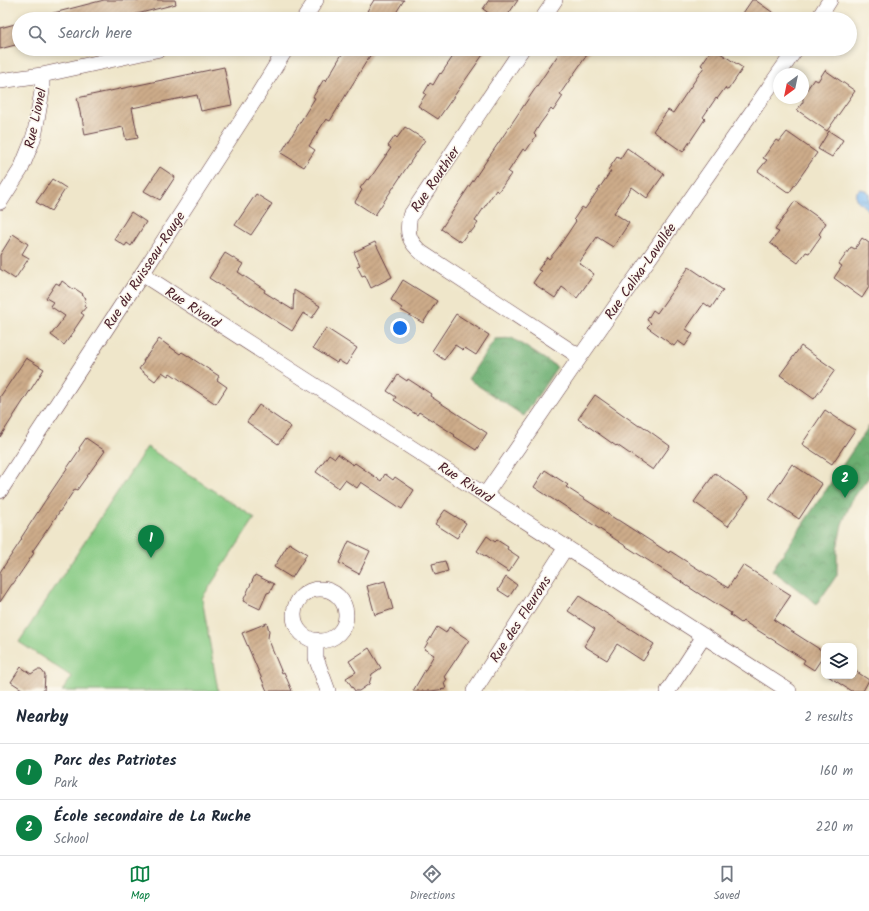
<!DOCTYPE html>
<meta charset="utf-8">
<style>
:root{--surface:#fff;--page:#f2f2f3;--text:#1f2937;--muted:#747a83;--line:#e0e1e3;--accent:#0b8043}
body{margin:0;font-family:Kalam,sans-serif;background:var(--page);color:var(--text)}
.controls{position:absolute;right:12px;bottom:12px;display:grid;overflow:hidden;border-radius:8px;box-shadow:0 2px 6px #0003}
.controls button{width:36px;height:36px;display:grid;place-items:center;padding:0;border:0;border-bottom:1px solid var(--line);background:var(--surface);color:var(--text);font:20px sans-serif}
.compass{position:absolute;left:773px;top:68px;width:36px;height:36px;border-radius:50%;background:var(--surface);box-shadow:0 2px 6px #0003;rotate:213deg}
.you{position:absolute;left:400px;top:328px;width:14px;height:14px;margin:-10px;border:3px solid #fff;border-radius:50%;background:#1a73e8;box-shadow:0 0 0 6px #1a73e833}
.badge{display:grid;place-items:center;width:26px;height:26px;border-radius:50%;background:var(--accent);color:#fff;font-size:13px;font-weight:700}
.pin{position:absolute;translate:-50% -33px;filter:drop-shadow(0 1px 2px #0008)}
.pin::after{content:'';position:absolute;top:21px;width:14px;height:12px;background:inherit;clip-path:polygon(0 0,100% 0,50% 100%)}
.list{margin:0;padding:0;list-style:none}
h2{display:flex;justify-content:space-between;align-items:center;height:52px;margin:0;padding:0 16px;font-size:17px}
h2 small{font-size:13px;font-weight:400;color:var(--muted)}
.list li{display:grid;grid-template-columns:26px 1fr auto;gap:12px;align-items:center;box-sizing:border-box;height:56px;padding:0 16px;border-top:1px solid var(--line)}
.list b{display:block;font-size:15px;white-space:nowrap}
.list p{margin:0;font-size:13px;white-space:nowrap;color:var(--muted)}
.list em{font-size:13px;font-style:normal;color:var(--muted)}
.icon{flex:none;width:22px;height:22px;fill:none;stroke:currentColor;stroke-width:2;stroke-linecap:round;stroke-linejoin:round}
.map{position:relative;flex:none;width:869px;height:691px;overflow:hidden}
.search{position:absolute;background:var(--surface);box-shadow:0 2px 6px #0003;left:12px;right:12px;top:12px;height:44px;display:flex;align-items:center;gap:10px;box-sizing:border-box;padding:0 14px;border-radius:22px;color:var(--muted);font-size:15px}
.sheet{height:164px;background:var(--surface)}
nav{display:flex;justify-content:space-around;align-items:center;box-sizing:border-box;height:56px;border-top:1px solid var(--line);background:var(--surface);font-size:11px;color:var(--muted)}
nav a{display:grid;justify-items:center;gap:2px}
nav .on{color:var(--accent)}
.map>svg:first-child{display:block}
.forest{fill:url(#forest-crowns);stroke:#5b664e}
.park{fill:#86ca83;stroke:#687457}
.water{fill:url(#water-ripples);stroke:#666e90}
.building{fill:url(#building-hatch)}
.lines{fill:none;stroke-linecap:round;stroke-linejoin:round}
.minor-casing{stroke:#633d43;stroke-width:16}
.minor{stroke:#fff;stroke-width:15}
.labels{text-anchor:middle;stroke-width:3;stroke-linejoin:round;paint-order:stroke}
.street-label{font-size:14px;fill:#4a1f2b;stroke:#fbf7ec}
</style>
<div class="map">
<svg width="869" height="691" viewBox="0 0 869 691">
<defs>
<pattern id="forest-crowns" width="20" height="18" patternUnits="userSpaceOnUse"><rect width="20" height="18" fill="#6cae71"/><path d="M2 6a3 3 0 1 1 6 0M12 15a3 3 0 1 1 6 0" fill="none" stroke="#5b8d5d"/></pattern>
<pattern id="water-ripples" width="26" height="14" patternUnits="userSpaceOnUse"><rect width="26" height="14" fill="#81bef4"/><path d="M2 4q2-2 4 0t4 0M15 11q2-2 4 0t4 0" fill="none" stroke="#6c9ac6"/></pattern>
<pattern id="building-hatch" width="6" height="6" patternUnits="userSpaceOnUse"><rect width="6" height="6" fill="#cdac8a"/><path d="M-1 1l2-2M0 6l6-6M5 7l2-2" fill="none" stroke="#a88b71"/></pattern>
</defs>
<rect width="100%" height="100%" fill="#fbf7ec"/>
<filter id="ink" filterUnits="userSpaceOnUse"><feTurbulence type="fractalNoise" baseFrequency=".025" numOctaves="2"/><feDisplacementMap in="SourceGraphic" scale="8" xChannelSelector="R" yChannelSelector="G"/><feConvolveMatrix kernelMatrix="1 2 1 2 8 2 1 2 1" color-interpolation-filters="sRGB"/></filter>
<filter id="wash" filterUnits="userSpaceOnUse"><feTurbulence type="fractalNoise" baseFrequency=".012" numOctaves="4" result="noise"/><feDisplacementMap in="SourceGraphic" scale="16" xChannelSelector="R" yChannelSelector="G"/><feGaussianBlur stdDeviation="0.9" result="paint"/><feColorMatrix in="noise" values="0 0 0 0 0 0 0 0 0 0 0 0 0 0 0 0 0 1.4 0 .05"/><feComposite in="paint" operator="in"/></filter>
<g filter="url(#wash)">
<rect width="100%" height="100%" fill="#efe6ca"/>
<path class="forest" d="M512,338L557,367L524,416L468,379L495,339Z
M869,426V477L852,500L842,524L837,549V575L817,604L772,570Z"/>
<path class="park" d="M147,447L255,518L202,598L218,691H62L72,677L19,642Z"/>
<path class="water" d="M860,189L865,190L869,194V211L856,199C855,194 856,192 860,189Z"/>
<g id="blocks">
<path class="building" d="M104,0H175L176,4L133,15L134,19H47L46,15Z
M374,0H404L392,19H380L367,11Z
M489,0H518L505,19H497L483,9Z
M752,0H755L782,19H739Z
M19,23V44L0,49V28Z
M345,49H374L330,121L326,119L309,146L315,150L304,167L281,153L315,98L313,97L324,79L326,81Z
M458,49H487L438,119L418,106L426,94L424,93L430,83L433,85L440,73L441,74Z
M562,49H591L560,94L563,96L553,111L551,109L540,124L534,134L536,136L526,151L523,149L508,172L511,174L498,192L496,190L483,209L475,221L478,223L471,232L469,231L461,242L441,229L468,188Z
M712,49H714L743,68L728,90L725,88L717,99L716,98L703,117L705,119L683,152L653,131L668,110L673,113L704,67L701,65Z
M224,67L232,105L201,111L197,95L132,108L138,138L126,140L123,127L85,135L82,117H81L77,98Z
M825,70L855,91L827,131L797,110L803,102V95L814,79L818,81Z
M405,127L425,140L375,215L355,202L362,190L360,188L367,179L369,180L391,148L388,146L395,136L397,138Z
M829,131L843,140L832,157L818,149Z
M787,132L817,153L789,193L758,171L767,160L763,158L776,140L779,142Z
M627,148L664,174L647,198L632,187L614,213L629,223L613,247L597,237L579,263L594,274L577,298L562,287L555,298L533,283L541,271L538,270L547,257L549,259L558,248L576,221L574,219L582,207L585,209L611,171L608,170L617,157L620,159Z
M160,167L175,177L160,200L144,191Z
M52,179L66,188L51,211L36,202Z
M256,194L272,204L251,235L235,225Z
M795,201L826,223L819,234L821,236L809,253L806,252L798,263L770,243L779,232L775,230Z
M131,212L146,222L131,246L127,243L125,246L114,239Z
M13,234L28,244L22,254L29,258L15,279L0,269V255Z
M862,238L869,243V287L862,298L834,278L842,266L839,264L851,247L855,249Z
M375,242L392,277L371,288L365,275L362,276L357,266L360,265L354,252Z
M225,253L243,264L238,272L265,290L264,292L293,310L294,290L320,306L312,318L303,313L292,331L209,278Z
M689,267L723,290L711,308L704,303L686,329L693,334L685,346L678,341L674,346L647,327L651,323L647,320L653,310L657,313Z
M403,280L437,301L423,323L401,310L402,308L391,300Z
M62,281L73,289L74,288L83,294L82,295L86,298L84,301L86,302L84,306L86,307L81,313L84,315L74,330H75L64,345L51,335L65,316L50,306L53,302L46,298L56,283L60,285Z
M456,314L489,335L476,355L465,348L463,350L455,345L444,360L432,351Z
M326,328L357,348L346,365L338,360L337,363L313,348Z
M159,339L180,354L182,352L219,376L217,380L227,387L216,404L170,373L168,376L162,372L155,381L139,369L144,362L143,361Z
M801,346L835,370L814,399L780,375Z
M26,358L44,369L0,437V397Z
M398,375L407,381L408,379L431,394L430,396L439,402L487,433L476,450L454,436L455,435L419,412L417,415L394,400L396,397L387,391Z
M595,395L639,426L641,425L670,446L653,470L617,445L616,446L578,419Z
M259,405L291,427L278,444L247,422Z
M825,410L855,430L832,464L802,444Z
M86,438L105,451L77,490L75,489L32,552L34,553L13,584H12L0,602V572L22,539L21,538L45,501L80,449L79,448Z
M329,454L335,458L338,454L353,465L355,463L381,481L385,474L393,480L395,477L414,490L402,509L361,482L357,488L345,480L339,488L316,472Z
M792,464L822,484L799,519L769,499Z
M545,470L568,485L566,487L617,520H618L669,553L670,551L728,588L743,565L791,595L774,620L824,652V655L814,670L803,663L805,660L743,621L741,623L730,615L731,613L704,596V597L681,582H682L624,545L557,501V502L534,487Z
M715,473L749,497L728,526L694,502Z
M445,510L466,523L457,538L435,524Z
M487,536L495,542L497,540L508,547L507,549L519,557L509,572L477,551Z
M349,541L370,551L359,574L339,563Z
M289,543L307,554L292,578L274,567Z
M445,561L448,571L435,575L432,564Z
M255,575L274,584L270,592L267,593L260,609L243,601Z
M506,577L517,585L509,597L498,590Z
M385,581L393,609L375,615L367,586Z
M579,596L654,644L643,661L617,644L607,660L584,646L595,629L568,611Z
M267,623L269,631L268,638L272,648V649L282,673L284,672L292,691H267L242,633Z
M437,627L446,633L449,627L469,640L444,677L447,679L444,683L446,689L431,691H413L434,655L424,649Z
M369,648L381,668L372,674L369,684L359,691H355L346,678L356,672L349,661Z
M21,667L31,674L37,670H41L43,672L45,675L44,691H25L11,682Z
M854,670L869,680L863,691H851L828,676H854Z"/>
</g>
</g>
<g filter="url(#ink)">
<use href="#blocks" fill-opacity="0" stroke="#633d43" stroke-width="1"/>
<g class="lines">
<defs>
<path id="minor" d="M304,19L316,0
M542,19L555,0
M818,19L830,0
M522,49L410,216C406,233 409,242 422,253L580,357
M0,81L42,75L160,49
M0,202L21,169L32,142L35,132L42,91V75
M142,274L789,691
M0,491L142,274L254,101L286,49
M485,495L580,357L796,49
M294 615a26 26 0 1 1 52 0a26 26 0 1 1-52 0Z
M316,640V658L328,691
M474,691L566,547
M668,691L704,636"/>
</defs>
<use href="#minor" class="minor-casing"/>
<use href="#minor" class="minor"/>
</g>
</g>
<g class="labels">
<g class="street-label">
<text transform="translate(35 118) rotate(-78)" y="5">Rue Lionel</text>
<text transform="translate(435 179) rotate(-56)" y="5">Rue Routhier</text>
<text transform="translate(144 270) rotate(-57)" y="5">Rue du Ruisseau-Rouge</text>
<text transform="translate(640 271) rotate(-55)" y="5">Rue Calixa-Lavallée</text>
<text transform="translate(193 307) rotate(33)" y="5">Rue Rivard</text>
<text transform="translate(466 482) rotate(33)" y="5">Rue Rivard</text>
<text transform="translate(520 619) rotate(-57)" y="5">Rue des Fleurons</text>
</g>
</g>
</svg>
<div class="controls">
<button><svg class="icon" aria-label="layers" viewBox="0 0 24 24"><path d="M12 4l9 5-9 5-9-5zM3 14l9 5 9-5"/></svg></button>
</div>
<svg class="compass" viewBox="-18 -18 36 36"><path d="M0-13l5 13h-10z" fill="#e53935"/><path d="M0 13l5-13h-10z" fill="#747a83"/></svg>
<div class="you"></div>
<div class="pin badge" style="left:151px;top:558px">1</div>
<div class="pin badge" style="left:845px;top:498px">2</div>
<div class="search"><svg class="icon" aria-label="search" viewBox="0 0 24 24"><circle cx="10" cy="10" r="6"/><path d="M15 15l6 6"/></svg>Search here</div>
</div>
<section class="sheet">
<h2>Nearby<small>2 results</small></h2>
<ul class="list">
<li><span class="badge">1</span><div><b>Parc des Patriotes</b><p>Park</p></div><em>160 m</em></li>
<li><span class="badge">2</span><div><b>École secondaire de La Ruche</b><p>School</p></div><em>220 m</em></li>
</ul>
</section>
<nav>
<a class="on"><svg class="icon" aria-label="map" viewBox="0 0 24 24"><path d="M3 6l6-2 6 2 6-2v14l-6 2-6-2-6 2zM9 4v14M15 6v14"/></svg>Map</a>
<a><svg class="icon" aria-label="directions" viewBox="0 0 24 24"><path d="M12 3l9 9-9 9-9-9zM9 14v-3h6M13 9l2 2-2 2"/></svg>Directions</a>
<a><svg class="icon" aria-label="saved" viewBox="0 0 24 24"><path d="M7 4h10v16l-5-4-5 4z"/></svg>Saved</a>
</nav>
